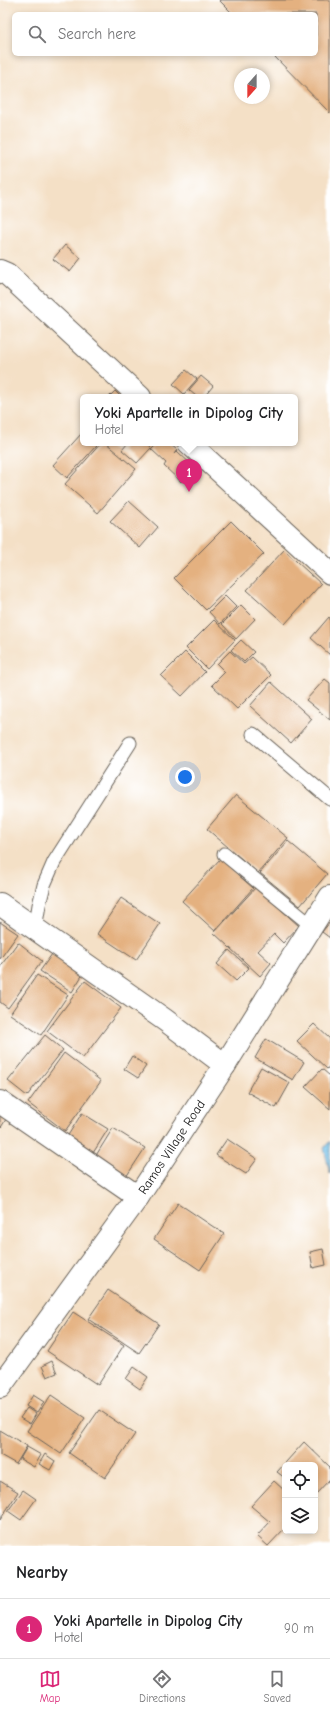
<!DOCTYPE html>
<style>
:root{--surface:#fff;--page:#f6f6f6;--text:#202124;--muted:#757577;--line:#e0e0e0;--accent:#db2777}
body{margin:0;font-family:"Comic Neue",sans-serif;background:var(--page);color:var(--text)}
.controls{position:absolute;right:12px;bottom:12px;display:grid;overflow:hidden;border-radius:6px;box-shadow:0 2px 6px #0003}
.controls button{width:36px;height:36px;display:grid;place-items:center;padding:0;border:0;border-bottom:1px solid var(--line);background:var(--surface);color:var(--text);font:20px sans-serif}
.compass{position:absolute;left:234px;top:68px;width:36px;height:36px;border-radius:50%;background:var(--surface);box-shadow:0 2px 6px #0003;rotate:201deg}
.you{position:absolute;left:185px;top:777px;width:14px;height:14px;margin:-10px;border:3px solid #fff;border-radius:50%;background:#1a73e8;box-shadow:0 0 0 6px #1a73e833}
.badge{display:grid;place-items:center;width:26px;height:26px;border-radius:50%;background:var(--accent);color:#fff;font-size:13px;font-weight:700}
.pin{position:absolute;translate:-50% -33px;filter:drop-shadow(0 1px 2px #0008)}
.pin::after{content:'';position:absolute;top:21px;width:14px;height:12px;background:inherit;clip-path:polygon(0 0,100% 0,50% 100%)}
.popup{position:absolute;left:80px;top:394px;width:218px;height:52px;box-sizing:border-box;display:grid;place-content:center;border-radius:6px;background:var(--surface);filter:drop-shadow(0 1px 3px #0005);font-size:13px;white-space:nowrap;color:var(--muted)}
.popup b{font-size:15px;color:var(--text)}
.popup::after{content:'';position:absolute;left:50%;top:100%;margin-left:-8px;border:8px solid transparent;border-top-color:var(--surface)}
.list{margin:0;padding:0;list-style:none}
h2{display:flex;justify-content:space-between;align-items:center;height:52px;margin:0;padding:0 16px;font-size:17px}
h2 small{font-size:13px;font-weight:400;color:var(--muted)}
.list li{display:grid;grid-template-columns:26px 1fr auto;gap:12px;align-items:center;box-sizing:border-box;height:60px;padding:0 16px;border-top:1px solid var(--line)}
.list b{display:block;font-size:15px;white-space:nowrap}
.list p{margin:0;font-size:13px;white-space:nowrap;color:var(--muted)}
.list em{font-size:13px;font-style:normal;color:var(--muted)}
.icon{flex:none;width:22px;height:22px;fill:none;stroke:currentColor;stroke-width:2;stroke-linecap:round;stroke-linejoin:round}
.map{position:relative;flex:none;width:330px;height:1546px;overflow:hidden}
.search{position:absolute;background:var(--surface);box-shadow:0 2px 6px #0003;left:12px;right:12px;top:12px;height:44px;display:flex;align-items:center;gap:10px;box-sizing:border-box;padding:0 14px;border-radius:6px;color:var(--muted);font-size:15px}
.sheet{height:112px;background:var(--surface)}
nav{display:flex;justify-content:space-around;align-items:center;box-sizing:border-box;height:56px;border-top:1px solid var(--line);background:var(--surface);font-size:11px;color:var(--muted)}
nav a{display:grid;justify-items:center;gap:2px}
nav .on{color:var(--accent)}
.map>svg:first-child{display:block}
.water{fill:#6cbde8;stroke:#446c82}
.building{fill:#e4b180}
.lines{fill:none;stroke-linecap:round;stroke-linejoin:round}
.lane-casing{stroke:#686158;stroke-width:15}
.street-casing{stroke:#686158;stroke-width:24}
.lane{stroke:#fff;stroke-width:13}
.street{stroke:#fff;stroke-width:22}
.labels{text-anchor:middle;stroke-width:3;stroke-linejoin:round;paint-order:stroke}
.street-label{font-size:13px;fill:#1c1c1c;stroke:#fff}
</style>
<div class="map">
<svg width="330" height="1546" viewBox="0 0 330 1546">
<rect width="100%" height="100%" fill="#fff"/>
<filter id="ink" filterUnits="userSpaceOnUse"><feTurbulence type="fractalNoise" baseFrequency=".025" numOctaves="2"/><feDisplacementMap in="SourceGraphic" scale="8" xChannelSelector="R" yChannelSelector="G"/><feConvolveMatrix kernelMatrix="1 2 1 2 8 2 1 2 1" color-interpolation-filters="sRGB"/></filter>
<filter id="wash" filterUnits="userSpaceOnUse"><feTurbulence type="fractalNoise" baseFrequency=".012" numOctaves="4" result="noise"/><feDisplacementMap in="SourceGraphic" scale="16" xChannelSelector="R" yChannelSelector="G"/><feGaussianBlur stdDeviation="0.9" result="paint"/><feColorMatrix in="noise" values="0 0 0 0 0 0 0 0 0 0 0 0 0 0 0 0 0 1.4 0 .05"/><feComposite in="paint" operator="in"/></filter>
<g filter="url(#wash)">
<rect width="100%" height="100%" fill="#f4e0c6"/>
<path class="water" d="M330,1141V1174L324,1148Z"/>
<g id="blocks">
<path class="building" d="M219,0H330V113L272,54H316V14H233Z
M65,245L81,258L70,272L53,259Z
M186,370L197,379L184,394L173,384Z
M201,376L213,386L204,397H197L189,390Z
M115,391L121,397H109Z
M82,433L83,434V443H93L96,446L67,478L53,465Z
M101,443H105L136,469L98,513L65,484Z
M128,443H146L151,448L137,463L122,450Z
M157,443H169L177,450L174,454L177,451L194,467L181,482L164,466L166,463L151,449Z
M129,501L158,527L140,548L110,521Z
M231,521L264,554L206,610L174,578Z
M284,550L321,584L285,624L247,590Z
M225,596L236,607L220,624L209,612Z
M241,605L255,619L236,639L222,624Z
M329,617L330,618V655L311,638Z
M214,620L235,640L207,669L186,648Z
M241,640L254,652L244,662L231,650Z
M230,651L244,664L252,657L271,675L237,709L212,685L225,672L217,664Z
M185,652L205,672L182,696L161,676Z
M325,679L330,683V720L306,700Z
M271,682L312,719L291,743L250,706Z
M236,795L288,838L258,873L207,829Z
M288,841L327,874L300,906L260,873Z
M220,859L253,888L215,931L182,901Z
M256,887L299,926L283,943L274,934L258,951L271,963L260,976L214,933Z
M121,898L160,924L136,960L97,934Z
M0,922L18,934L0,959Z
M330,922V938L322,932Z
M18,942L42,961L8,1008L0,1002V967Z
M229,950L249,968L236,981L217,964Z
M52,954L83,974L72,992L40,971Z
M37,975L68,995L41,1035L10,1014Z
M85,981L121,1008L83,1058L47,1031Z
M314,1024L330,1039V1065L327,1069L297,1041Z
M45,1035L63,1050L27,1096L8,1081Z
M266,1039L304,1062L293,1080L255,1058Z
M64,1053L101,1081L65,1131L28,1103Z
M132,1056L146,1066L138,1078L124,1069Z
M261,1067L290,1083L276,1108L247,1092Z
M322,1069L330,1076V1109L305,1087Z
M0,1110L8,1116L0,1129Z
M82,1113L108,1129L93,1153L67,1137Z
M113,1128L145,1148L126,1177L95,1157Z
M227,1139L257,1159L246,1174L216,1155Z
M178,1203L224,1234L200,1270L154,1239Z
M323,1249L326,1265L313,1268L310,1252Z
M108,1290L159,1324L139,1353L88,1319Z
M73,1312L124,1345L98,1385L47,1351Z
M52,1361L57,1373L47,1377L42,1366Z
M134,1367L148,1377L140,1389L126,1379Z
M33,1395L44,1402L37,1413L26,1406Z
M51,1395L85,1418L61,1454L27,1431Z
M27,1408L36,1414L30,1424L20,1418Z
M99,1410L135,1434L105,1478L69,1453Z
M0,1430L27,1446L16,1464L0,1455Z
M304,1442L330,1467V1479L315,1495V1465H285V1478L277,1472Z
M27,1447L41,1455L34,1467L20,1459Z
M45,1454L55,1461L50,1470L39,1464Z
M0,1481L18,1492L0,1520Z
M274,1481L285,1491V1528L268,1546L257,1536L270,1522L251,1506Z
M23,1490L36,1499L21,1520L8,1511Z"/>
</g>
</g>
<g filter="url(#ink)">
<use href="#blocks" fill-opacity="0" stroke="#686158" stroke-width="1"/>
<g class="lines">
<defs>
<path id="lane" d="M253,734L330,799
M224,854L312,926
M35,929L39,905L44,885L54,862L130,743"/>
<g id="street">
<path d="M0,271L7,274L140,397"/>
<path d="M189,443L330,573"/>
<path d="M0,904L165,1020L225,1065"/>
<path d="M0,1102L138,1197"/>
<path id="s1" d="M0,1387L138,1197L225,1065L330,897"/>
</g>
</defs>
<use href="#lane" class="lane-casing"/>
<use href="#street" class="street-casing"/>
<use href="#lane" class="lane"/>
<use href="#street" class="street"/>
</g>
</g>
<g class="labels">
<g class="street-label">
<text dy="5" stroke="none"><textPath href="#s1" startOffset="295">Ramos Village Road</textPath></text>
</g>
</g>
</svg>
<div class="controls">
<button><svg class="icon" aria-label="locate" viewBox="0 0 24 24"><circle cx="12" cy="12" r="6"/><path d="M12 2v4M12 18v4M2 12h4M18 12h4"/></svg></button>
<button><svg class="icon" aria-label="layers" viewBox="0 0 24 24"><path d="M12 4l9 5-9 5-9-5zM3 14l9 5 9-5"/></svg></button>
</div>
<svg class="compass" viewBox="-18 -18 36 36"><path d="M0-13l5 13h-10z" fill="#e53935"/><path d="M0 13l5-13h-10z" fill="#757577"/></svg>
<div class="you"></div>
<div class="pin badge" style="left:189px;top:492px">1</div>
<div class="popup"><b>Yoki Apartelle in Dipolog City</b>Hotel</div>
<div class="search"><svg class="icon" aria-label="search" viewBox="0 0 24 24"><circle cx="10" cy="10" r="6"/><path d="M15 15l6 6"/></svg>Search here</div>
</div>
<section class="sheet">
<h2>Nearby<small></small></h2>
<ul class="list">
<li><span class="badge">1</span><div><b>Yoki Apartelle in Dipolog City</b><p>Hotel</p></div><em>90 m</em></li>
</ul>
</section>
<nav>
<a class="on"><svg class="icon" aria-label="map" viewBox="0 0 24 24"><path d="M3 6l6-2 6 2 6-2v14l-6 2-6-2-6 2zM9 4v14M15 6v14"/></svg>Map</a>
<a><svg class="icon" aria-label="directions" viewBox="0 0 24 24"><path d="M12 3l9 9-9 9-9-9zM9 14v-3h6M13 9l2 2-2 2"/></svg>Directions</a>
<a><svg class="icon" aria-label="saved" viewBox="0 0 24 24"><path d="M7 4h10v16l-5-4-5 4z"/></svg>Saved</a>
</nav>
